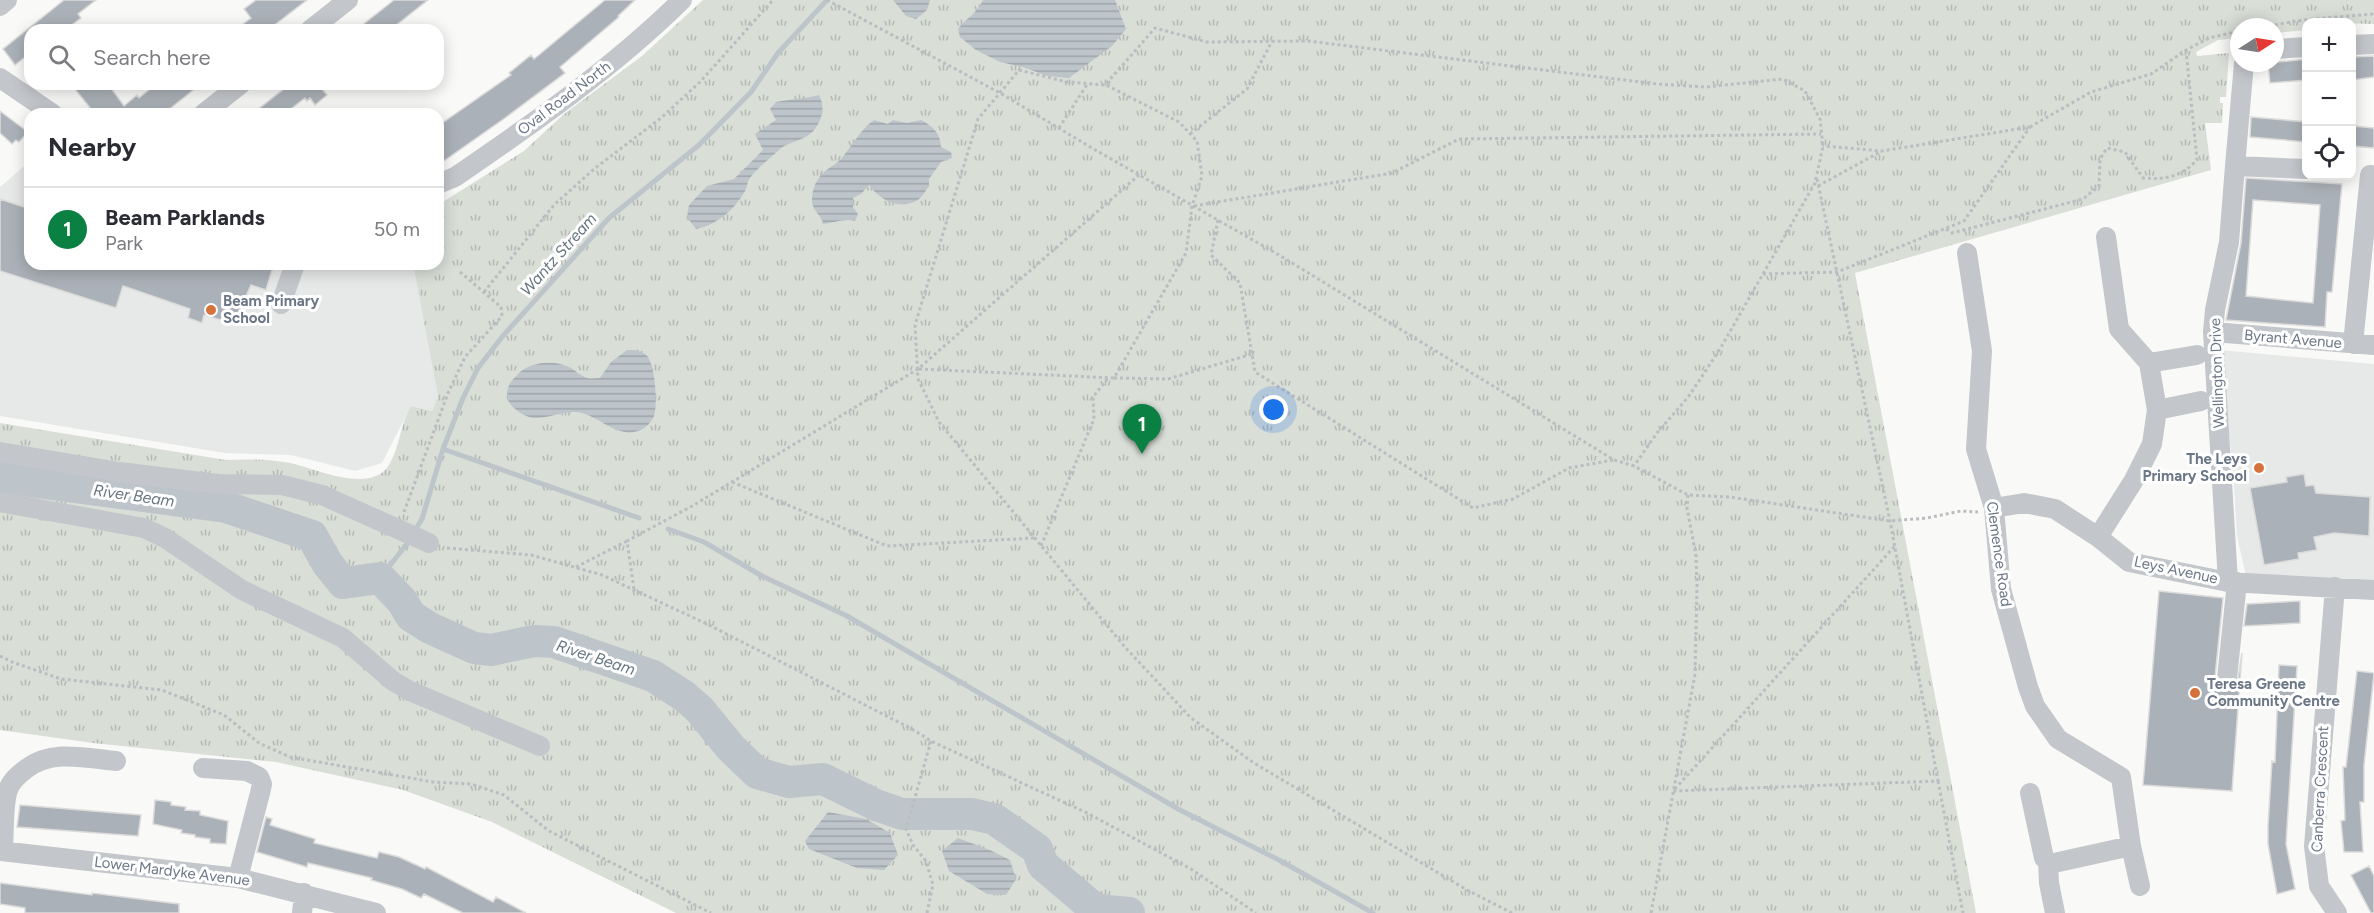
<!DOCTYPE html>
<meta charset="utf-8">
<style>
:root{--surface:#fff;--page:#f2f2f3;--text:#2b2b33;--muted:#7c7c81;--line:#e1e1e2;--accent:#0b8043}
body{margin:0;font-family:Figtree,sans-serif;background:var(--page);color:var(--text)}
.controls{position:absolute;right:18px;top:18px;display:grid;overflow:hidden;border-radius:12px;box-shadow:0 3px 15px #0003}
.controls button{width:54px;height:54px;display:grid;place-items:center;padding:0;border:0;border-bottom:2px solid var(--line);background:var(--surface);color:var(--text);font:30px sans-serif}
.compass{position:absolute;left:2230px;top:18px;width:54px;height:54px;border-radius:50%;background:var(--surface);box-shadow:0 3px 15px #0003;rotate:78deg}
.you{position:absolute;left:1274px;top:410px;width:21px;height:21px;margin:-15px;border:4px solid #fff;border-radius:50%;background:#1a73e8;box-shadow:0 0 0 9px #1a73e833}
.badge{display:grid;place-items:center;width:39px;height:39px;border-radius:50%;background:var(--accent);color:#fff;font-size:20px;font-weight:700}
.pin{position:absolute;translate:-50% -50px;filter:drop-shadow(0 2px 3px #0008)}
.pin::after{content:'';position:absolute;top:32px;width:21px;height:18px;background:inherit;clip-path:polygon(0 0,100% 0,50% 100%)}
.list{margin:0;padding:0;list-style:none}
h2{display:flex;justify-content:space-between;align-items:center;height:78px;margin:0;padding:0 24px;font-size:26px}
h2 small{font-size:20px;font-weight:400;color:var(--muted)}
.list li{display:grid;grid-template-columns:39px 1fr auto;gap:18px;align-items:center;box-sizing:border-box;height:84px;padding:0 24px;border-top:2px solid var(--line)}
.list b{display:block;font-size:22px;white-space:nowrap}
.list p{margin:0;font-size:20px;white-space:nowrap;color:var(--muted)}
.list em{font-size:20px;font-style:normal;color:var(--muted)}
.icon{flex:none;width:33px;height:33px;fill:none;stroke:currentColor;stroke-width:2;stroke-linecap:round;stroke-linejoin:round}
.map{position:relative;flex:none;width:2374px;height:913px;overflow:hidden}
.search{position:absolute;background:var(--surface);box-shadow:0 3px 15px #0003;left:24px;top:24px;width:420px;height:66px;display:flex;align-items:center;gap:15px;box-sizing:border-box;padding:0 21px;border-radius:18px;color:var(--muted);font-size:22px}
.panel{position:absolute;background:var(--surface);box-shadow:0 3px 15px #0003;left:24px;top:108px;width:420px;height:162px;border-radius:18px}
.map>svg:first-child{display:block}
.built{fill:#e7e8e8}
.grass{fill:url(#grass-tufts)}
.water{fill:url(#water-rules)}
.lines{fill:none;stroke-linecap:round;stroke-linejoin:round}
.stream{stroke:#bdc5cb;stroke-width:5}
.river{stroke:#bdc5cb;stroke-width:32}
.building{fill:#abb1b8;stroke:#dbdbda;stroke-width:1.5;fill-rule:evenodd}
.path{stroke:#bbbdc0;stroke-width:3;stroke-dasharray:3 3;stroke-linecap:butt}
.minor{stroke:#c3c6ca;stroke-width:20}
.poi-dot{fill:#d6713b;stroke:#fff;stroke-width:2}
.labels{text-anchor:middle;stroke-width:6;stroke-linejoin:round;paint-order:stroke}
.street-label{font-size:15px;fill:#6b7786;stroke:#fff}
.poi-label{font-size:15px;font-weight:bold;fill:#6b7786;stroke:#fff;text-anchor:start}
.water-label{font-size:16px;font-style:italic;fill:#677781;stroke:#fff}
</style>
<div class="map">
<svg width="2374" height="913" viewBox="0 0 2374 913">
<defs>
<pattern id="grass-tufts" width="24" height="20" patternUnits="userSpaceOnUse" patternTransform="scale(1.5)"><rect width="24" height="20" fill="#d9ded7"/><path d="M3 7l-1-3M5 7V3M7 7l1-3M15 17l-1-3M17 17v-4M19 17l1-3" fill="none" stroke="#b4b9b4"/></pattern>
<pattern id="water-rules" width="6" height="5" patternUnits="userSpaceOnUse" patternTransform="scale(1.5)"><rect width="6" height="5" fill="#bdc5cb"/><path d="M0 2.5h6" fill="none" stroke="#9ea5aa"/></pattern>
</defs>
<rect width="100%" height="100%" fill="#f9f9f8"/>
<path class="built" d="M30,161V264H413L438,397L432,411L411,406L382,463L355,471L291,455L225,453L0,416V187Z
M2220,350L2374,364V583L2246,576L2237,536L2233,472Z"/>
<path class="grass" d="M703,0H2374V24L2306,22V30L2275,33V27H2239V38L2218,40L2196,52L2197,56L2229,53L2226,97H2220V103H2223L2222,123H2205L2211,170L1855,273L1976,913H676L492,822L403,790L276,762L93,743L0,730V423L226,460C247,459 268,459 290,463C314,468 371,495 389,465C400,447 400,424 411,406L432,411L438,397L413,264H438V205L524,151L564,114L642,56Z"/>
<path class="water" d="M893,0H930L927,10L916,19L906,16Z
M983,0H1115L1126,29L1112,46L1069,78L1047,76L1023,67L1000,62L976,50L960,37L958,29C967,17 976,15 983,0Z
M819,95C825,106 823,118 815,129C806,141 790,141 780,149C770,158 758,168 750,178C747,182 747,187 745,191C735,209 717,225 696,229L687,217L689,205L707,186L734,179L763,150L755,134L776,120L770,109L776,102C791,99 805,99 819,95Z
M874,120L888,124L893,120L907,123L921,120C934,127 940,133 941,147L951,152L952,158L941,162L929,179V186C926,190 922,198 916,201C898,210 880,200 869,185L861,194L853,198V207L858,214L855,221C846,218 833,223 823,224C821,214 812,211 812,200C812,190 816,180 822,174C827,168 836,165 841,159C852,146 860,130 874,120Z
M627,350C634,350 643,350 648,357C655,368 658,403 654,416C652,422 645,429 638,431C616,439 594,411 574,412C549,413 535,427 514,408C507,402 506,395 508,388C510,381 515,378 519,373C532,361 556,360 571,368C576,371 581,376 587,378C591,379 596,378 600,378L611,362Z
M828,812L866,819L890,833L898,855L884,870L857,868L809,849L805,841Z
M958,838L990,850L1010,860L1016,879L1006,895L987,894L949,871L942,851Z"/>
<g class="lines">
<path class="stream" d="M443,449L639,518
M668,529L704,542L762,576L847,616L1180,810L1279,860L1373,913
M414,532L422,519L443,449L463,398L478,368L502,337L609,218L699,145L751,92L778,53L827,0
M380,578L410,540"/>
<path class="river" d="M0,477L226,507L312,536L327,563L343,583L380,578L402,601L411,616L430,628L474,648L491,650L534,641L554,642L653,676L684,696L699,709L731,748L757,773L789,782L823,779L876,805L902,814H972L994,819L1037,849L1043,865L1096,910L1129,913"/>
</g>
<path class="building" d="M64,0H96L78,14L81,18L65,30H30V53L15,65L3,49Z
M256,0H307L268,30H235L251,18L244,9Z
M394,0H428L390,30H356Z
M605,0H635L618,16L619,17L560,67L565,73L505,118L438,165V126L511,75L509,73L531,55L534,59Z
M2374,56V77L2352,80V57Z
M2307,59V80L2270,83L2268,63Z
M71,84H97L101,89L108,84L124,106L137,95L139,98L156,84H201L163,114H95Z
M290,84H327L322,89L327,95L315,105L310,98L307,101L305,98L284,114H252Z
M0,111L28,132L19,142L16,140L12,144L0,133Z
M2251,117L2307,122V142L2250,137Z
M2352,126L2374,128V148L2352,146Z
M2246,178L2342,184L2332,292H2327L2325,327L2226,320L2241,243ZM2253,200L2320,205L2313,303L2246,296Z
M0,199L30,209V264H274L266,290L251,285L234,324L204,315L202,323L188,318L190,309L123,286L116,308L0,271Z
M2304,474L2306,486L2314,485L2316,493L2370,497L2369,536L2334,533L2314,537L2317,550L2298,553L2299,559L2264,565L2250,488L2287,482L2286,477Z
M2159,591L2223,598L2215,677L2216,683L2220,688L2231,689L2237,685L2242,653L2232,791L2143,785Z
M2300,601V623L2244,626L2247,604Z
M2279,665L2297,666L2286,844L2295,889L2277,894L2268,844V826L2272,761L2275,762Z
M2357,671L2374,673L2364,765V802H2360L2363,852H2344L2341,821L2345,820L2343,767H2346Z
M155,800L171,802V805L186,807L185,810L200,811V815L228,821L226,844L210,843V839L195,837V835L181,833L182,830L153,824Z
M20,805L141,815L138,836L17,827Z
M266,817L272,819L270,825L315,839L314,843L377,858L379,852L399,857L425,869L426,867L493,902L496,897L526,913H463L424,894L421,898L402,889L371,880L372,878L308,863L307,867L257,852Z
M2369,866L2374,876V913H2371L2351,875Z
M0,883L92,895V893L179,904V913H25V908L0,904Z"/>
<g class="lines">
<path class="path" d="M827,0L1000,93L1092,148L1279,255L1614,460L1634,466L1688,495L1730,497L1890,521L1927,518L1961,511L1978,512
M2263,27L2303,20L2374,14
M2030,127L2091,92L2151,74L2186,50L2209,38L2239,31
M1059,128L1088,83
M1190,134L1247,89L1272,41
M1817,179L1890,521L1938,781L1673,791L1895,546
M1818,186L1880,152
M1194,206L1392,173L1459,139L1821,134
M1218,220L1211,255L1240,283L1255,372L1473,508L1513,499L1569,468L1613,460
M1946,229L1952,233L2083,199L2099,186L2100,159L2107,148L2125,152L2143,178C2165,180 2181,177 2197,160L2186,50
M1763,274L1837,272L1964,221L2030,127L1882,151L1823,146
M484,292L554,205L594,169L661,118L700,82L773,0
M919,369L1114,378L1186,253L1192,206L1202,176L1197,141L1179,122L1106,85
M1114,378L1168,379L1252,354
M732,482L887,546L1034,538
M404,512L448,393L465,357L502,316L501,307L459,271
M1041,546L1094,419L1093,397L1109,377
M447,548L531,555L602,575L707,624L912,729L931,741L1087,813L1191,869L1256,913
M576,567L627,541
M634,589L627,541L694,505L918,369L1139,175
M0,656L12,662L61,679L162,690L224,715L259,743L290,757L433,782L471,784L504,795L549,831L711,913
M1938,781L1963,913
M927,913L933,885L926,861L913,845L906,829L931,741
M1512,913L1467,890L1254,763L1191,718L1124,646L939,422L918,379L915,325L978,119L1019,70L1067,82L1105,85L1155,28L1207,42L1308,41L1657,84L1706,87L1783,79L1805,91L1820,119L1823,146L1815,183L1720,349L1689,396L1657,433L1634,466
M1651,913L1695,674L1697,585L1696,556L1687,508L1688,495"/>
<path class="minor" d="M0,6L7,0
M310,30L348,0
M2352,45L2374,44
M2275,49L2306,47
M0,78L53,114
M203,114L241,84
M2235,166L2244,63
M438,184L455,177C534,123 614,67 682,0
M1967,253L1982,351L1976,449L1994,508L2001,589L2028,687L2035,706L2058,739L2121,777L2131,846L2140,886
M281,304L295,264
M2213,332L2374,345
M2353,344L2370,175
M2149,363L2197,355
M2157,410L2201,401
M0,452L119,472L218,484L282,485L322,495L429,543
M0,502L144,528L165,538L242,590L343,638L393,681L410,691L540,746
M1994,508L2024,503L2055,509L2098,537L2129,562L2228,582L2374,590
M2098,537L2134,480L2152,444L2157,410L2149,363L2119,329L2106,237
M2228,582L2213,332L2215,310L2229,242L2235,166L2306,169
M2335,587L2314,846L2319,886L2337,913
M2227,678L2237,582
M203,768L247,771L259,777L262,784L260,793L238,878
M2030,793L2044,858L2048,862L2054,863L2131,846
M0,851L238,878L376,913
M3,851C4,836 3,803 8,790C11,781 18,775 26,769C52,749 85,758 116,761
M2048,862L2049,883L2055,913
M302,913L304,893"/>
</g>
<g class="poi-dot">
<circle cx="211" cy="310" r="6"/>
<circle cx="2259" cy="468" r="6"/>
<circle cx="2195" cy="693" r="6"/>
</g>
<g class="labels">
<g class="street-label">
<text transform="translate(564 98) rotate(-37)" y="5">Oval Road North</text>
<text transform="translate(2293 339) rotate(5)" y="5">Byrant Avenue</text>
<text transform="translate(2217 373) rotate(-92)" y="5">Wellington Drive</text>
<text transform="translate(1999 554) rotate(82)" y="5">Clemence Road</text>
<text transform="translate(2176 570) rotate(12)" y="5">Leys Avenue</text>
<text transform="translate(2320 789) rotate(-87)" y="5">Canberra Crescent</text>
<text transform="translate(172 871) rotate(7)" y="5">Lower Mardyke Avenue</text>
</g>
<g class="poi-label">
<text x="223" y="306">Beam Primary<tspan x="223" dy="17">School</tspan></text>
<text x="2247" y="464" text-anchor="end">The Leys<tspan x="2247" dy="17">Primary School</tspan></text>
<text x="2207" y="689">Teresa Greene<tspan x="2207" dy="17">Community Centre</tspan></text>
</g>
<g class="water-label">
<text transform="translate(558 254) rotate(-48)" y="6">Wantz Stream</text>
<text transform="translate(134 495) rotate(8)" y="6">River Beam</text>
<text transform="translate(596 657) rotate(18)" y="6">River Beam</text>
</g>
</g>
</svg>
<div class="controls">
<button>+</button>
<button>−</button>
<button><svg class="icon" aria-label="locate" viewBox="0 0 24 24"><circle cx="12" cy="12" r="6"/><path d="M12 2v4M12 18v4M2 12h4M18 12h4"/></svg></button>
</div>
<svg class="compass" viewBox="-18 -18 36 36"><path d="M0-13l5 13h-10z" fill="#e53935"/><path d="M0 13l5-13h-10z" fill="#7c7c81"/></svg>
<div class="you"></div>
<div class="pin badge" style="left:1142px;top:454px">1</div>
<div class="search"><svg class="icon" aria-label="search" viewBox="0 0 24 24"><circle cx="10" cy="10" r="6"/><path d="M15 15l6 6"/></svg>Search here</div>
<section class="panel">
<h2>Nearby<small></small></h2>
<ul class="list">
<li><span class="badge">1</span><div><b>Beam Parklands</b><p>Park</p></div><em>50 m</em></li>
</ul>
</section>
</div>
